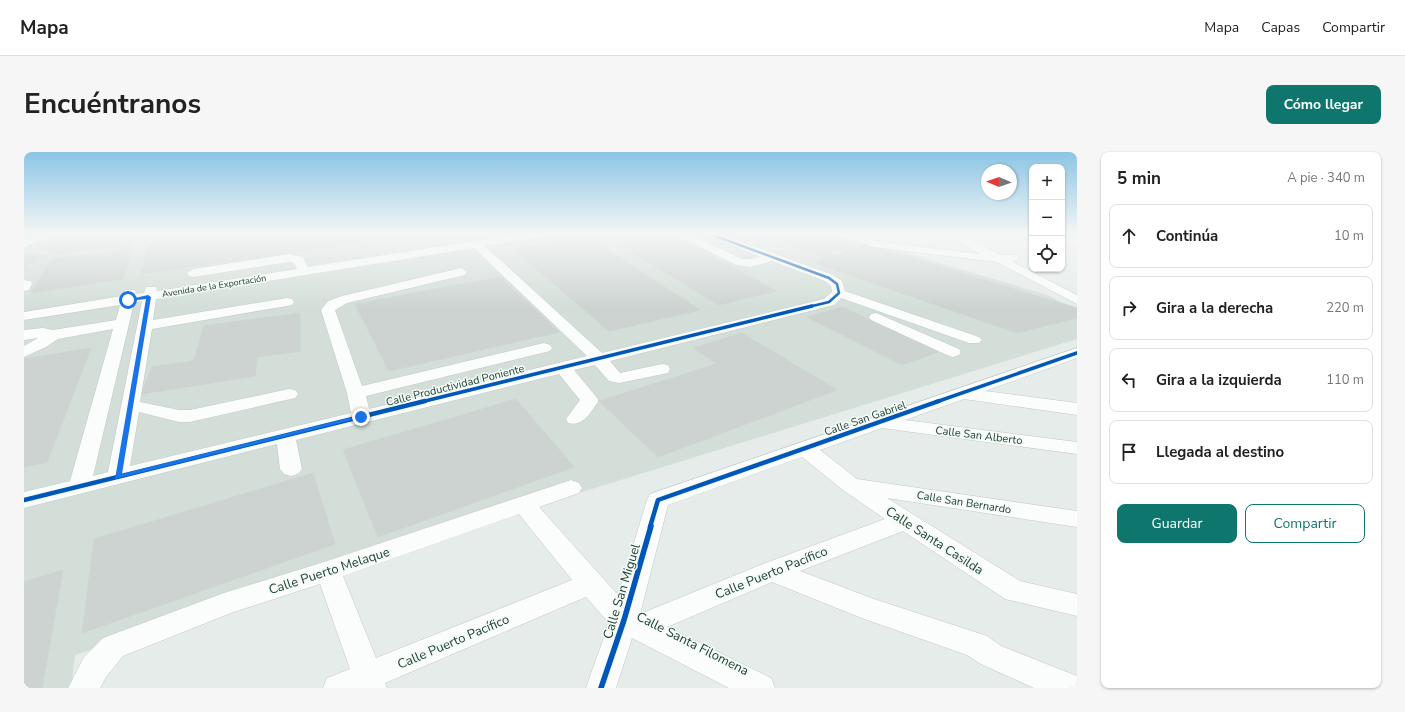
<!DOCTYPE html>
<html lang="es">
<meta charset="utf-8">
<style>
:root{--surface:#fff;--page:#f6f6f6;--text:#222;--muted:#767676;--line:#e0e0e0;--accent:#0f766e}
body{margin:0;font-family:"Nunito Sans",sans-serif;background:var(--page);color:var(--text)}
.controls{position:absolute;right:12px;top:12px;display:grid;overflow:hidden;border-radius:8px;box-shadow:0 1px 3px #0004}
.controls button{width:36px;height:36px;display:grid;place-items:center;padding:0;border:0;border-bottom:1px solid var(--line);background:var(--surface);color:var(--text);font:20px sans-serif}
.compass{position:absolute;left:957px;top:12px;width:36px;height:36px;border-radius:50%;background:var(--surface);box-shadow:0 1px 3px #0004;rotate:272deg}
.stop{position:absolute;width:12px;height:12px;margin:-9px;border:3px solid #1a73e8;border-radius:50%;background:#fff}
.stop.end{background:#1a73e8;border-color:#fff;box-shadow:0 1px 4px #0008}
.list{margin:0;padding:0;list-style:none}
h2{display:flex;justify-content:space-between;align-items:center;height:52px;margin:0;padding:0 16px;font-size:17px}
h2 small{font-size:13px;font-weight:400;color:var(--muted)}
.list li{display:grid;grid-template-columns:26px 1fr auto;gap:12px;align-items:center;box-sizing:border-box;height:64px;margin:0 8px 8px;padding:0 8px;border:1px solid var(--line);border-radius:8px}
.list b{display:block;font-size:15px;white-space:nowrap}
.list em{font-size:13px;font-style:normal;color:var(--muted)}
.actions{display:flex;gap:8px;padding:12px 16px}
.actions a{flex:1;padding:9px 0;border:1px solid var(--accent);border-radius:8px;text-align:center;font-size:14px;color:var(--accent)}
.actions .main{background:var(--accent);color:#fff}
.icon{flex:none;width:22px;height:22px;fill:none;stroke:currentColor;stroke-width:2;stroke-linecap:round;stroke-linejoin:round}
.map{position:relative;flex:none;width:1053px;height:536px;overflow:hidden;border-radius:8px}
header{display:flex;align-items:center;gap:24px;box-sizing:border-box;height:56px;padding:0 20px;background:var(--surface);border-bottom:1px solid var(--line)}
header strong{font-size:19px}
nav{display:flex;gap:22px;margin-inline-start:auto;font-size:14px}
.intro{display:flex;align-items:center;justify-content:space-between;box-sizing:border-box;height:96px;padding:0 24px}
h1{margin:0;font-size:28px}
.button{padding:10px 18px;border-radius:8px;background:var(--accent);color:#fff;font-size:14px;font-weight:700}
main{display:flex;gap:24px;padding:0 24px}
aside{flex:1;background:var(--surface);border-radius:8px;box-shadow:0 1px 3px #0004}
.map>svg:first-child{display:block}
.built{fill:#d3ded8}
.building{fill:#ccd3d0;stroke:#ced5d1}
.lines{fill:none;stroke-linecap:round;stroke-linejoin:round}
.minor-casing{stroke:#c3c9c6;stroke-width:1}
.minor{fill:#fbfcfc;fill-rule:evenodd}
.cycleway-far3-casing{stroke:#f4faf6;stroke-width:4}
.cycleway-far2-casing{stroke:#f4faf6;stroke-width:5.5}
.cycleway-far1-casing{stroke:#f4faf6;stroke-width:7}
.cycleway-casing{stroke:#f4faf6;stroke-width:8}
.cycleway-far3{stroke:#0057b8;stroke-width:2.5}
.cycleway-far2{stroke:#0057b8;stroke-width:3.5}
.cycleway-far1{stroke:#0057b8;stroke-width:4.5}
.cycleway{stroke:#0057b8;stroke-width:5.5}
.route{fill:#1a73e8}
.labels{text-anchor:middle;stroke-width:3;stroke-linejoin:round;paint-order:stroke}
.far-street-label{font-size:9px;fill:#204235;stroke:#f4faf6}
.street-label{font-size:11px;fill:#204235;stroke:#f4faf6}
.near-street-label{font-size:13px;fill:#204235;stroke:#f4faf6}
</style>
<header>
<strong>Mapa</strong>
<nav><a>Mapa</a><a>Capas</a><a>Compartir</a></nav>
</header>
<div class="intro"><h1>Encuéntranos</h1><a class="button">Cómo llegar</a></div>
<main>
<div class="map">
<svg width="1053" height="536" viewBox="0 0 1053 536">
<rect width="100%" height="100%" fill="#e6ece9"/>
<path class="built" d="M0,81H816L1023,143L1053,158V187L529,349L51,503L47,536H0Z"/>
<path class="building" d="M51,81H112L108,93L34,102L11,97Z
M122,81H204L119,93Z
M217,81H364L367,86L117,122L125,93Z
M633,81H644L753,139L694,153L590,89Z
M731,81H804L835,91L798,104Z
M564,85L676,158L585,179L489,97Z
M842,92L1053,156V166L993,181L790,111Z
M109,97L99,127L7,141L27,107Z
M0,102L24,103L0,114Z
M476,125L535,180L365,219L331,152Z
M818,155L914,200L878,213L783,165Z
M276,161V199L233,205L231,224L117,242L128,215L170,209L180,174Z
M718,181L813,238L634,305L575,249L693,212L669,196Z
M67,196L23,310L0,315V207Z
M492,247L550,315L354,385L319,298Z
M289,321L311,392L58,481L70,387Z
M39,418L18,536H0V430Z"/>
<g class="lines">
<defs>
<path id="minor" d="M21,81H38L0,95V88Z
M500,81H528L523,84L461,94L578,201L800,147L808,140L807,134L801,129L748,109L726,115L712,113L649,81H664L718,107H726L737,105L678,81H694L809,123L818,129L821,139L955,185L958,188L955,191H945L817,146L810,153L586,209L596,221L638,212L644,213L646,217L644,221L595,231L585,229L571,213L550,218L574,247V250C566,261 559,275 544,271L542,267L556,248L535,222L272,288L278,317L274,322L267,324L260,322L256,317L253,292L0,356V340L46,329L89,177L34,187L22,195L0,205V194L14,186L0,188V178L19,176L29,178L92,168L96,153L0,168V160L98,144L101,138H111L112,142L120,141L122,135H132L133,139L273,117L270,111L265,110L169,125L165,124L163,121L169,117L265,102L279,105L284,115ZM450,96L563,204L345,257L342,244L526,199L528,196L526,193L520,191L338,234L311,158L323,151L441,123L443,120L437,116L318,144L304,149L297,158L323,241L327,261L106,314L115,260L155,270H166L271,246L274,242L271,238L265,237L166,258H155L116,250L128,177L263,154L268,153L270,150L268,147L263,146L129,168L132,147ZM118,149L84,320L69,324L110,151Z
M591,81L585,85L580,82V81Z
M810,81H827L850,89L956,102L921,81H935L977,103H993L995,106L989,110L1053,143V152L973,110L849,95Z
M1002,81H1008V85Z
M1053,85V91L1038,92V86Z
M0,128L7,129L8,132L5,138L0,139Z
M852,161L935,197L937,200L935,203L929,205L923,203L847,168L845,165L847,162Z
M1053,196V206L961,239L1053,251V263L940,247L881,268L1053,290V302L858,276L796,298L833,327L1053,359V375L863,346L996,429L1053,442V464L981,447L879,379L776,419L850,447L963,484L977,494L1053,524V536H1010L957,512L943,503L835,465L748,430L643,475L747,526L751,536H705L608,486L592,536H562L585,471L562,445L361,531L363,536H299L303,526L326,517L296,432L207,461L99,504L82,525L76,536H44L60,505L79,486L200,441L303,409L547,328L555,331L558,336L555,341L515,355L594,443L623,348L626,342ZM778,305L819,338L861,367L739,412L616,462L644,353ZM495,362L548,428L352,506L319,424Z"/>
</defs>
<use href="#minor" class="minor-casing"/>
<use href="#minor" class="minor"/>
<defs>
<path id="cycleway-far3" d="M683,81L805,126L813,132L815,141L805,150L784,155"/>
<path id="cycleway-far2" d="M397,250L788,154
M912,250L1053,201"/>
<path id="cycleway-far1" d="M0,348L401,249
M626,375L634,348L915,249"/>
<path id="cycleway" d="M577,536L600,468L627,374"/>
</defs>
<use href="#cycleway-far3" class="cycleway-far3-casing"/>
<use href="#cycleway-far2" class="cycleway-far2-casing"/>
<use href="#cycleway-far1" class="cycleway-far1-casing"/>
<use href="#cycleway" class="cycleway-casing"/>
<use href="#cycleway-far3" class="cycleway-far3"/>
<use href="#cycleway-far2" class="cycleway-far2"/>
<use href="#cycleway-far1" class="cycleway-far1"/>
<use href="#cycleway" class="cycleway"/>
</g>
<linearGradient id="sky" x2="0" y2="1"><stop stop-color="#8cc5e4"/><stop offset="0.52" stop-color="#f4f6f5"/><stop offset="1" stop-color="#f4f6f5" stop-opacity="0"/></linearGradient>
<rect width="1053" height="157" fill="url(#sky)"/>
<path class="route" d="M124,143L127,145L98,322L337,263L340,265L91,327L122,147L104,149L102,148Z"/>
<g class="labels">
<g class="far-street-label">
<text transform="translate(190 134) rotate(-9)" y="3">Avenida de la Exportación</text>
</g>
<g class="street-label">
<text transform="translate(431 233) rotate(-14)" y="4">Calle Productividad Poniente</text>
<text transform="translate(841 266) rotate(-19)" y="4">Calle San Gabriel</text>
<text transform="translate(955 283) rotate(7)" y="4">Calle San Alberto</text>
<text transform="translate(940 350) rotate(9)" y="4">Calle San Bernardo</text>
</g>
<g class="near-street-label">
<text transform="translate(911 388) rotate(33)" y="5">Calle Santa Casilda</text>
<text transform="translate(305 418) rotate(-18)" y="5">Calle Puerto Melaque</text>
<text transform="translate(747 420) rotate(-22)" y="5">Calle Puerto Pacífico</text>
<text transform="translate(597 439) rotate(-73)" y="5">Calle San Miguel</text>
<text transform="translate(429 489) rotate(-23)" y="5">Calle Puerto Pacífico</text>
<text transform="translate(669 491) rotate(27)" y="5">Calle Santa Filomena</text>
</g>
</g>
</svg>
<div class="controls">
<button>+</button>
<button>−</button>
<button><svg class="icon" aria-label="locate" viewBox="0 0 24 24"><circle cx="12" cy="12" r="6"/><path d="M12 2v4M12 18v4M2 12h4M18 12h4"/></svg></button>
</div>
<svg class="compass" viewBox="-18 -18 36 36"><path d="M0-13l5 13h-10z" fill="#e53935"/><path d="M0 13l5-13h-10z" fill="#767676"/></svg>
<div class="stop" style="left:104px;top:148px"></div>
<div class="stop end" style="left:337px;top:265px"></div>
</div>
<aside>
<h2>5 min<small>A pie · 340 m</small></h2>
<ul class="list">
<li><svg class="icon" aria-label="ahead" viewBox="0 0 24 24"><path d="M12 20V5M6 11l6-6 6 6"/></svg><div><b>Continúa</b></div><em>10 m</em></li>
<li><svg class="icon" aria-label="right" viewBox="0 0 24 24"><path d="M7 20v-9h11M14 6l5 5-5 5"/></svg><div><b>Gira a la derecha</b></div><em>220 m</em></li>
<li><svg class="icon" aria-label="left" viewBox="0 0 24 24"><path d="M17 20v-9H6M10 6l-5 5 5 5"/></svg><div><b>Gira a la izquierda</b></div><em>110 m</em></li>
<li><svg class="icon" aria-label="arrive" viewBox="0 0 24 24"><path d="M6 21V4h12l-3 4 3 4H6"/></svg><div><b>Llegada al destino</b></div></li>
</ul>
<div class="actions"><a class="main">Guardar</a><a>Compartir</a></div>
</aside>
</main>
